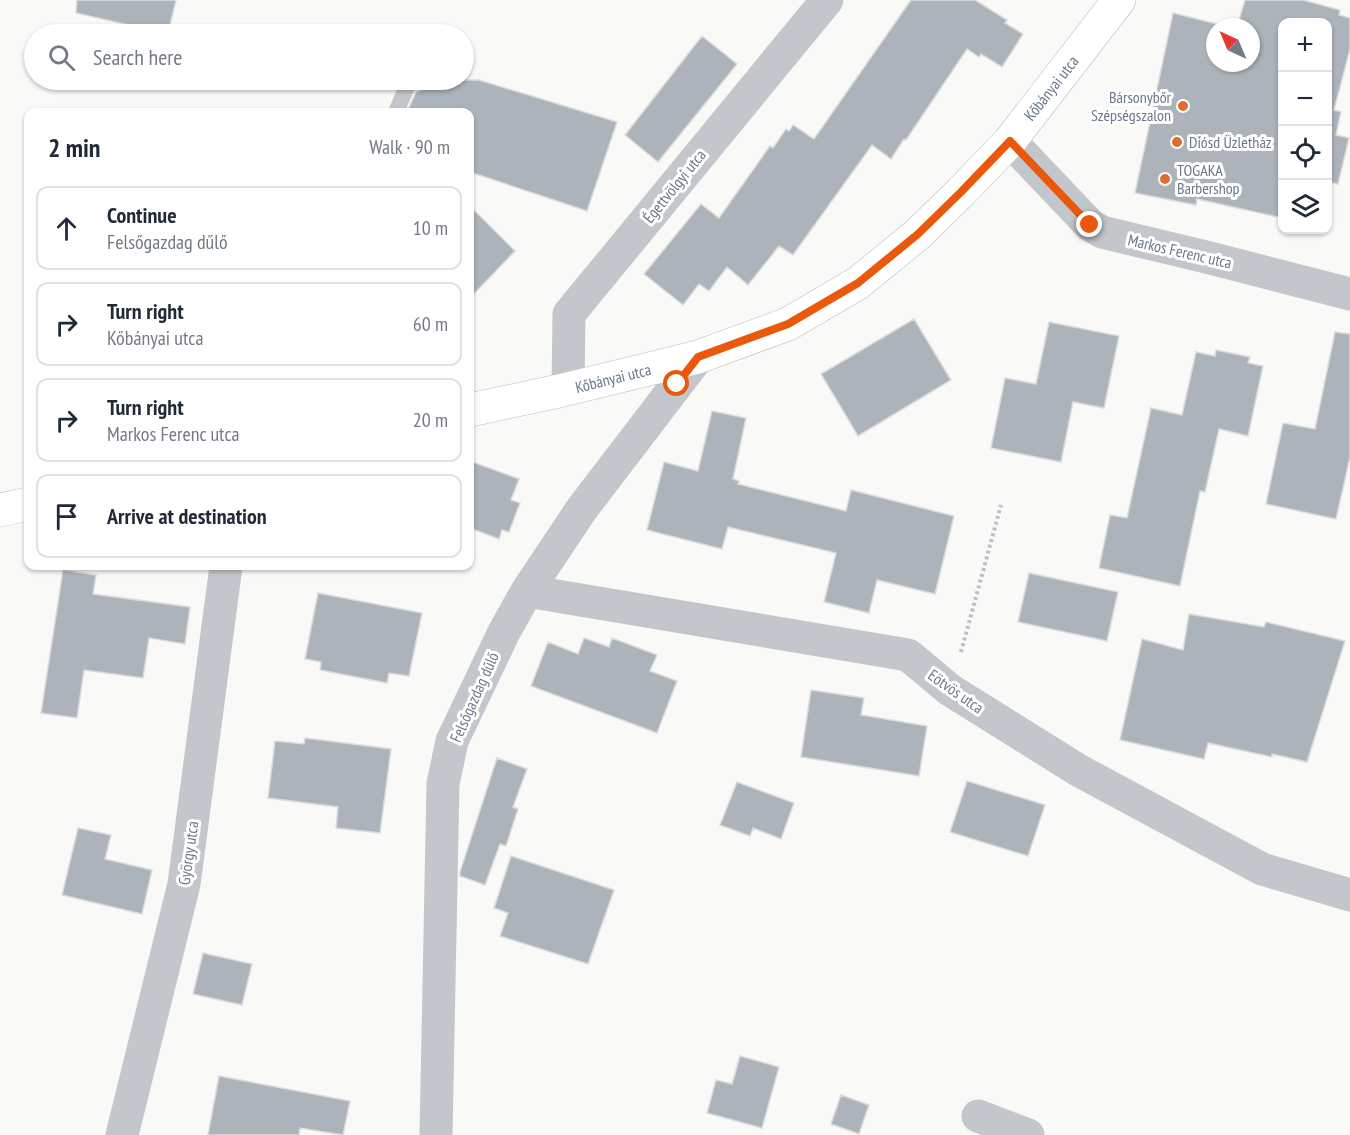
<!DOCTYPE html>
<meta charset="utf-8">
<style>
:root{--surface:#fff;--page:#f6f6f7;--text:#1f2937;--muted:#747a83;--line:#e0e1e3}
body{margin:0;font-family:"PT Sans Narrow",sans-serif;background:var(--page);color:var(--text)}
.controls{position:absolute;right:18px;top:18px;display:grid;overflow:hidden;border-radius:12px;box-shadow:0 2px 4px #0004}
.controls button{width:54px;height:54px;display:grid;place-items:center;padding:0;border:0;border-bottom:2px solid var(--line);background:var(--surface);color:var(--text);font:30px sans-serif}
.compass{position:absolute;left:1206px;top:18px;width:54px;height:54px;border-radius:50%;background:var(--surface);box-shadow:0 2px 4px #0004;rotate:316deg}
.stop{position:absolute;width:18px;height:18px;margin:-14px;border:4px solid #ea580c;border-radius:50%;background:#fff}
.stop.end{background:#ea580c;border-color:#fff;box-shadow:0 2px 6px #0008}
.list{margin:0;padding:0;list-style:none}
h2{display:flex;justify-content:space-between;align-items:center;height:78px;margin:0;padding:0 24px;font-size:26px}
h2 small{font-size:20px;font-weight:400;color:var(--muted)}
.list li{display:grid;grid-template-columns:39px 1fr auto;gap:18px;align-items:center;box-sizing:border-box;height:84px;margin:0 12px 12px;padding:0 12px;border:2px solid var(--line);border-radius:12px}
.list b{display:block;font-size:22px;white-space:nowrap}
.list p{margin:0;font-size:20px;white-space:nowrap;color:var(--muted)}
.list em{font-size:20px;font-style:normal;color:var(--muted)}
.icon{flex:none;width:33px;height:33px;fill:none;stroke:currentColor;stroke-width:2;stroke-linecap:round;stroke-linejoin:round}
.map{position:relative;flex:none;width:1350px;height:1135px;overflow:hidden}
.search{position:absolute;background:var(--surface);box-shadow:0 2px 4px #0004;left:24px;top:24px;width:450px;height:66px;display:flex;align-items:center;gap:15px;box-sizing:border-box;padding:0 21px;border-radius:33px;color:var(--muted);font-size:22px}
.panel{position:absolute;background:var(--surface);box-shadow:0 2px 4px #0004;left:24px;top:108px;width:450px;height:462px;border-radius:12px}
.map>svg:first-child{display:block}
.building{fill:#acb3ba;stroke:#dbdcda;stroke-width:1.5}
.lines{fill:none;stroke-linecap:round;stroke-linejoin:round}
.secondary-casing{stroke:#b8bcc2;stroke-width:34}
.path{stroke:#bdc0c3;stroke-width:4;stroke-dasharray:3 3;stroke-linecap:butt}
.lane{stroke:#c3c7cb;stroke-width:16}
.street{stroke:#c3c7cb;stroke-width:33}
.secondary{stroke:#fff;stroke-width:33}
.route{stroke:#ea580c;stroke-width:8}
.poi-dot{fill:#e16c30;stroke:#fff;stroke-width:2}
.labels{text-anchor:middle;stroke-width:6;stroke-linejoin:round;paint-order:stroke}
.street-label{font-size:16px;fill:#697788;stroke:#fff}
.poi-label{font-size:16px;fill:#697788;stroke:#fff;text-anchor:start}
</style>
<div class="map">
<svg width="1350" height="1135" viewBox="0 0 1350 1135">
<rect width="100%" height="100%" fill="#f9faf8"/>
<path class="building" d="M77,0H176L168,34L76,13Z
M911,0H975L1007,20L1005,23L1023,34L1002,67L981,54L979,57L967,49L906,140L904,139L891,159L872,145L793,255L779,246L748,285L727,267L709,291L699,284L683,305L644,274L701,204L719,218L770,146L773,148L786,129L789,131L793,125L814,139Z
M1245,0H1303L1340,10L1339,15L1350,18V49L1334,110L1341,112L1336,135L1349,138L1338,184L1328,182V22H1282V218L1197,199L1196,205L1135,193L1173,13L1229,27H1215V63H1251V27H1237Z
M702,36L737,64L658,162L625,135Z
M443,80H479L617,122L587,211L470,172V112H407L416,92Z
M470,206L515,251L470,298Z
M914,319L951,380L858,436L821,374Z
M1049,322L1119,336L1104,408L1073,402L1061,462L991,448L1005,378L1036,384Z
M1335,332L1350,334V457L1336,519L1266,504L1283,423L1315,429Z
M1216,350L1250,357L1248,363L1263,366L1248,436L1219,429L1205,492L1200,491L1180,586L1099,568L1110,515L1127,518L1151,408L1182,415L1196,352L1215,356Z
M712,411L746,418L733,479L739,481L738,484L846,511L851,490L954,516L935,594L877,580L869,613L824,602L836,553L728,527L722,549L647,530L664,462L698,471Z
M470,461L519,479L511,500L520,503L509,532L502,530L499,539L470,528Z
M63,570L96,575L93,594L190,607L185,644L149,638L143,678L84,670L77,718L41,713Z
M1029,573L1118,592L1107,641L1018,622Z
M318,593L422,613L409,676L389,673L387,683L320,670L321,662L305,659Z
M1189,614L1264,627L1266,622L1345,641L1307,762L1272,754V757L1208,743L1204,759L1120,740L1142,639L1183,650Z
M584,638L609,647L612,638L657,655L650,671L677,681L657,733L531,686L548,642L578,654Z
M811,690L864,698L861,715L927,726L919,776L801,757Z
M305,738L391,749L380,833L336,828L338,807L268,798L275,741L304,744Z
M497,758L527,769L513,807L518,809L506,846L500,844L485,885L460,876V872Z
M967,781L1045,805L1028,856L950,832Z
M737,782L794,803L781,839L753,828L750,836L720,825Z
M78,828L111,835L105,859L152,870L142,914L62,895Z
M511,856L614,890L588,964L500,936L508,913L494,908Z
M203,953L252,964L242,1005L193,994Z
M740,1056L779,1067L762,1128L707,1113L716,1080L732,1084Z
M219,1076L350,1101L343,1135L300,1128L299,1135H208Z
M841,1095L869,1105L859,1134L831,1124Z"/>
<g class="lines">
<defs>
<path id="secondary" d="M470,410L559,391L698,357L788,324L858,283L918,234L961,192L1010,141L1119,0
M0,510L28,504"/>
</defs>
<use href="#secondary" class="secondary-casing"/>
<path class="path" d="M961,652L1001,505"/>
<path class="lane" d="M396,112L410,80"/>
<path class="street" d="M1010,141L1090,225L1102,232L1206,257L1350,294
M568,389L569,314L827,0
M527,591L908,655L950,690L1078,770L1262,869L1350,895
M978,1116L1028,1135
M122,1135L184,884L226,566
M436,1135L443,784L452,741L504,632L527,591L581,510L698,357"/>
<use href="#secondary" class="secondary"/>
</g>
<g class="lines">
<path class="route" d="M677,384L698,357L788,324L858,283L918,234L961,192L1010,141L1090,225"/>
</g>
<g class="poi-dot">
<circle cx="1183" cy="106" r="6"/>
<circle cx="1177" cy="142" r="6"/>
<circle cx="1165" cy="179" r="6"/>
</g>
<g class="labels">
<g class="street-label">
<text transform="translate(1051 88) rotate(-52)" y="6">Kőbányai utca</text>
<text transform="translate(674 186) rotate(-51)" y="6">Égettvölgyi utca</text>
<text transform="translate(1180 251) rotate(13)" y="6">Markos Ferenc utca</text>
<text transform="translate(613 378) rotate(-14)" y="6">Kőbányai utca</text>
<text transform="translate(956 691) rotate(35)" y="6">Eötvös utca</text>
<text transform="translate(474 697) rotate(-66)" y="6">Felsőgazdag dűlő</text>
<text transform="translate(188 853) rotate(-82)" y="6">György utca</text>
</g>
<g class="poi-label">
<text x="1171" y="103" text-anchor="end">Bársonybőr<tspan x="1171" dy="18">Szépségszalon</tspan></text>
<text x="1189" y="148">Diósd Üzletház</text>
<text x="1177" y="176">TOGAKA<tspan x="1177" dy="18">Barbershop</tspan></text>
</g>
</g>
</svg>
<div class="controls">
<button>+</button>
<button>−</button>
<button><svg class="icon" aria-label="locate" viewBox="0 0 24 24"><circle cx="12" cy="12" r="6"/><path d="M12 2v4M12 18v4M2 12h4M18 12h4"/></svg></button>
<button><svg class="icon" aria-label="layers" viewBox="0 0 24 24"><path d="M12 4l9 5-9 5-9-5zM3 14l9 5 9-5"/></svg></button>
</div>
<svg class="compass" viewBox="-18 -18 36 36"><path d="M0-13l5 13h-10z" fill="#e53935"/><path d="M0 13l5-13h-10z" fill="#747a83"/></svg>
<div class="stop" style="left:677px;top:384px"></div>
<div class="stop end" style="left:1090px;top:225px"></div>
<div class="search"><svg class="icon" aria-label="search" viewBox="0 0 24 24"><circle cx="10" cy="10" r="6"/><path d="M15 15l6 6"/></svg>Search here</div>
<section class="panel">
<h2>2 min<small>Walk · 90 m</small></h2>
<ul class="list">
<li><svg class="icon" aria-label="ahead" viewBox="0 0 24 24"><path d="M12 20V5M6 11l6-6 6 6"/></svg><div><b>Continue</b><p>Felsőgazdag dűlő</p></div><em>10 m</em></li>
<li><svg class="icon" aria-label="right" viewBox="0 0 24 24"><path d="M7 20v-9h11M14 6l5 5-5 5"/></svg><div><b>Turn right</b><p>Kőbányai utca</p></div><em>60 m</em></li>
<li><svg class="icon" aria-label="right" viewBox="0 0 24 24"><path d="M7 20v-9h11M14 6l5 5-5 5"/></svg><div><b>Turn right</b><p>Markos Ferenc utca</p></div><em>20 m</em></li>
<li><svg class="icon" aria-label="arrive" viewBox="0 0 24 24"><path d="M6 21V4h12l-3 4 3 4H6"/></svg><div><b>Arrive at destination</b></div></li>
</ul>
</section>
</div>
